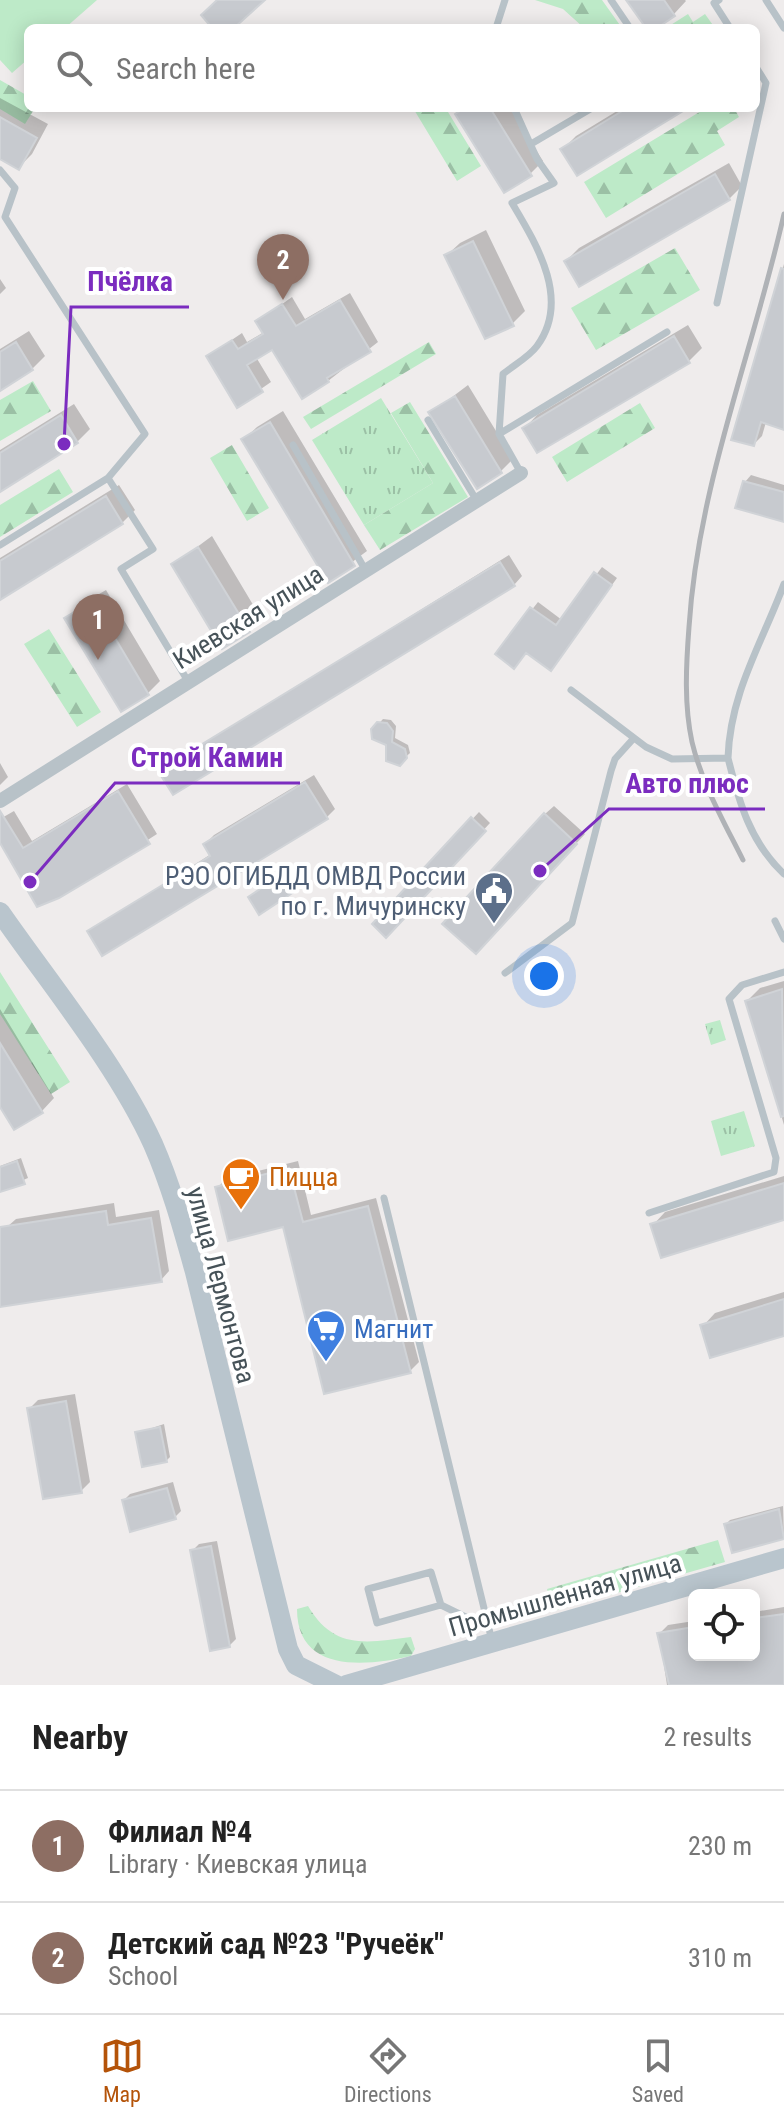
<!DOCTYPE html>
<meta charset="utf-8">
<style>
:root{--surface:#fff;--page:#f2f2f2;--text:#222;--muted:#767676;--line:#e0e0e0;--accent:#b45309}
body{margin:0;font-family:"Roboto Condensed",sans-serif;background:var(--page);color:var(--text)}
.controls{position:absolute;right:24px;bottom:24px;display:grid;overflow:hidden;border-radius:12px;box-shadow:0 4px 20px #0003}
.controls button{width:72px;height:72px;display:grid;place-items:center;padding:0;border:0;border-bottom:2px solid var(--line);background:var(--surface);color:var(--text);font:40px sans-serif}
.you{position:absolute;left:544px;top:976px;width:28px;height:28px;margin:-20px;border:6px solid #fff;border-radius:50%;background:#1a73e8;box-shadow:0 0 0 12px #1a73e833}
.badge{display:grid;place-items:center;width:52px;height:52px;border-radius:50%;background:var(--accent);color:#fff;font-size:26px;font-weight:700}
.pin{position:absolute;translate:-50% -66px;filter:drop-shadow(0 2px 4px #0008)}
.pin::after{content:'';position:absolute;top:42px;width:28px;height:24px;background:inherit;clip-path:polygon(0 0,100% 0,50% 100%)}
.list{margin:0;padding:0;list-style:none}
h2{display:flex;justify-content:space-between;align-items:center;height:104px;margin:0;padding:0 32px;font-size:34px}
h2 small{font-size:26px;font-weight:400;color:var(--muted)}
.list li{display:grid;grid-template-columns:52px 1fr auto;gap:24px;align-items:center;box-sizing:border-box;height:112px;padding:0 32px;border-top:2px solid var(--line)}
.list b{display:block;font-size:30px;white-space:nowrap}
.list p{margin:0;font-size:26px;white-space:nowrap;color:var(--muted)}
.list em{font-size:26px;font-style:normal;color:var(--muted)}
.icon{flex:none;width:44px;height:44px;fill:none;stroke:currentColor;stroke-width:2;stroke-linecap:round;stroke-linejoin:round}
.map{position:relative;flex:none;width:784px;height:1685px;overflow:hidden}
.search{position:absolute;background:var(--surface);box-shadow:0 4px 20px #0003;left:24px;right:24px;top:24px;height:88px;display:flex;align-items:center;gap:20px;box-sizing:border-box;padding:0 28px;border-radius:12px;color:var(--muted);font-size:30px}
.sheet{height:328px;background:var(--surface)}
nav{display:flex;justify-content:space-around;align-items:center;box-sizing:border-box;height:112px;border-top:2px solid var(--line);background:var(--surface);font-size:22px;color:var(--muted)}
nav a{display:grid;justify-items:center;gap:4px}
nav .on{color:var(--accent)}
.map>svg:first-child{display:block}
.grass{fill:url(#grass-tufts)}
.forest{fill:url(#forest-firs)}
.garden{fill:#bdeac8}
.shadow{fill:#0003}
.building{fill:#c7cacf;stroke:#d0d3d7;stroke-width:2}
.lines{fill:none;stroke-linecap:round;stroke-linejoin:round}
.lane{stroke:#b8c2c8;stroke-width:7}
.street{stroke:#b8c2c8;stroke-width:14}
.secondary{stroke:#b9c5cd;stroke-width:20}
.rail{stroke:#afb2b6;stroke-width:5}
.labels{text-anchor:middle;stroke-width:8;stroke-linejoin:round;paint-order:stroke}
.street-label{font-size:26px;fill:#465258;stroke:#fff}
.service-label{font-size:26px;fill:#4e5e75;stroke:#fff;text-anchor:end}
.food-label{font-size:26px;fill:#c56008;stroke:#fff;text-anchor:start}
.shop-label{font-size:26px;fill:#366cbe;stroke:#fff;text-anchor:start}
.leader{fill:none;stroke:#7b2cbf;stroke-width:3}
.callout-dot{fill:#7b2cbf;stroke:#fff;stroke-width:3}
.callout-label{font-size:28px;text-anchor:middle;font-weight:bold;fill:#7b2cbf;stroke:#fff;stroke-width:8;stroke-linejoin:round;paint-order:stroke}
</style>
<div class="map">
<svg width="784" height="1685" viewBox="0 0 784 1685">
<defs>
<pattern id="grass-tufts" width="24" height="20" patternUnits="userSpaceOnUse" patternTransform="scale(2)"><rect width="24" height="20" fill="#bdeac8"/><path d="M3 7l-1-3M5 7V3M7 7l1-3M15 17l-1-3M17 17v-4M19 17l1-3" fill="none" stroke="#9bc0a5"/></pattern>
<pattern id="forest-firs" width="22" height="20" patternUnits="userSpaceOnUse" patternTransform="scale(2)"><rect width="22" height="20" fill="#bdeac8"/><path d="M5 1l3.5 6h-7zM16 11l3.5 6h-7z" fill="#9bc0a5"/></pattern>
</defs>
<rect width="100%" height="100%" fill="#efecec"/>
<path class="grass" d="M381,398L433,483L364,525L312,440Z
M720,1020L726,1040L711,1045L705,1024Z
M744,1111L755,1146L721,1156L711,1121Z"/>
<path class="forest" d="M535,0H602L622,28H584L563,9Z
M688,14L693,22L705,14L715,28H666Z
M0,80L28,96V108H35L25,124L0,109Z
M413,108H452L448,112L481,166L457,181Z
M706,108H734L739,117L717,131L725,145L606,218L584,182Z
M675,248L700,290L596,350L571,308Z
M429,342L436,354L311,429L303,417Z
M33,381L51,411L0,441V400Z
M410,402L468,497L380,550L364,525L433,483L391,413Z
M640,403L655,428L567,482L552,457Z
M232,445L269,508L247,521L210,458Z
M59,469L73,492L0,537V505Z
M49,629L101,712L77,727L24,644Z
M0,972L70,1082L51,1094L0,1014Z
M718,1540L725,1562L554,1611L547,1589Z
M308,1606C334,1650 366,1643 411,1637L415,1649L411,1656C367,1666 297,1674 297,1609Z"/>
<path class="garden" d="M0,0H97L65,28H28V59L12,73L0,60Z"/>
<path class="shadow" d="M629,0H685L686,1L674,14L648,28Z
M0,98L48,124L32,154L19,167L0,157Z
M464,108H510L543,161L530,174L458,114Z
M622,108H684L563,149L576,136Z
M729,163L742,186L729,199L566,261L579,248Z
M486,230L525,311L512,324L447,255L460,243Z
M784,264V428L766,422L762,436L754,444L733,438Z
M0,279L6,288L0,294Z
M350,293L378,342L328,381L273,348L256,357L271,382L238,405L208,356L242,333L247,342L264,332L257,322L292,297L305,319Z
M688,325L702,348L689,361L525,428L537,415Z
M29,331L45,356L32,369L0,388V349Z
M468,385L513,459L500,472L431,413Z
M74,404L90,429L77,442L0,489V450Z
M283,411L367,551L328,580L244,439L257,427Z
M751,475L784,485V520L745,482Z
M119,485L135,510L122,523L0,598V558Z
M212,536L261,618L248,630L174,564Z
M509,555L522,576L514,585L161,771Z
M602,567L617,578L557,662L527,651L497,654L538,602L562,620Z
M106,590L160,681L147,694L67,618L80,605Z
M383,719L391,720L396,726L395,738L408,745L410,753L399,763L373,730Z
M0,763L8,777L0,785Z
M314,775L335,809L326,818L90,932L211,854L205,844L214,835Z
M127,784L157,834L59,897L0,839V819L14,811L32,841Z
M554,806L585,834L485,943L545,814Z
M479,812L490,823L386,935L375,924Z
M293,868L303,883L299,887L254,893Z
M784,981V1125L747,1001L760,988Z
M0,1009L54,1098L42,1111L0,1104Z
M21,1158L28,1178L0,1190V1166Z
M298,1161L311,1215L376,1198L419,1362L410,1371L284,1225L217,1188L226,1179Z
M784,1176V1218L653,1225L665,1212Z
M114,1203L116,1217L159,1210L169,1271L161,1280L0,1305V1245L7,1227L16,1219Z
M784,1292V1334L703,1326L715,1313Z
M75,1394L90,1482L81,1491L29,1409L38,1400Z
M164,1424L170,1457L166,1461L137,1433Z
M173,1482L181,1511L175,1517L124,1500L130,1494Z
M783,1506L784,1536L733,1550L726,1524L730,1520Z
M217,1541L236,1639L230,1645L192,1551L199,1544Z
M784,1607V1685H667L659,1634L668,1625L694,1621V1655H754V1612Z"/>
<path class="building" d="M217,0H265L234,28H212L201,15Z
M626,0H664L675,16L657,28H646Z
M465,108H490L532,176L504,193L455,114Z
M627,108H688L577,176L560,149Z
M0,117L37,138L19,170L0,159Z
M715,174L730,200L579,287L564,261Z
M473,241L514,326L485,339L444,255Z
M781,268L784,269V430L761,422L754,446L731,440Z
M340,300L371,352L327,378L329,382L302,399L272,350L247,365L263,392L237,408L206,356L232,340L238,349L263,334L255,321L282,304L296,326Z
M674,336L690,363L537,453L522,428Z
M16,342L33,370L0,391V352Z
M455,396L502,473L477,489L428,412Z
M61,415L78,443L0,492V453Z
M270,422L355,566L328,583L241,439Z
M743,481L784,492V522L735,508Z
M106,496L123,524L0,600V561Z
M198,547L250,632L222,649L171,564Z
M500,562L515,586L173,795L158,771Z
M594,572L612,585L551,671L526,653L514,669L495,654L530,607L556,625Z
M93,601L149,695L121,712L64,618Z
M377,722L387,723L393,731L392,742L405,749L407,758L400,766L386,761V745L372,739L371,729Z
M305,782L328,819L102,956L87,931L210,856L203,844Z
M118,791L150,844L59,898L37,907L0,843V811L23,848Z
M544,813L577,844L476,954L442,924Z
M471,817L486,831L386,938L372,924Z
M289,870L300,888L259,915L248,897Z
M782,989L784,1116L781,1117L745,1001Z
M0,1043L43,1113L14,1130L0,1107Z
M17,1161L25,1184L0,1192V1167Z
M289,1168L303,1222L368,1206L411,1373L324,1394L283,1227L228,1241L215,1187Z
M784,1183V1220L661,1258L650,1224Z
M106,1211L108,1225L151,1218L162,1282L0,1307V1227Z
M784,1299V1336L710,1358L700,1325Z
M66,1401L82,1493L43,1499L27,1408Z
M160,1427L167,1462L142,1467L135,1432Z
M167,1488L176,1519L130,1532L122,1500Z
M779,1509L784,1539L732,1553L724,1524Z
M211,1546L230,1647L210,1651L190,1550Z
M784,1614V1685H669L657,1633L694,1627V1655H754V1618Z"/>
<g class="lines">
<path class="lane" d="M611,0L630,28
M719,0L714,3L730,28
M766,0L784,28
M496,28L505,0
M514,108L537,159L554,183L512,203C537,245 571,300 537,346C529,357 514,365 503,374L499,434L521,473
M531,144L592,108
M0,170L15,188L5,217L145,434L108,478
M717,303L766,83L756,67
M428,420L477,501
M499,434L667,332
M293,445L366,571
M0,545L108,478L153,549L121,569L189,683
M571,690L646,747L672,759L728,758C739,802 750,842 784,874
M728,758C730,693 762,643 784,584
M775,921L784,939
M505,973L572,923L611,771L615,759L634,738
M384,1198L492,1641
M649,1213L774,1172L776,1158L729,999L742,985L784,972
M441,1605L377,1623L368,1589L431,1572L441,1605L488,1628"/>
<path class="street" d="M0,801L521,473"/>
<path class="secondary" d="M0,912C50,984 117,1065 153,1144C171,1185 183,1229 195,1272L288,1649L296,1665L336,1685
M346,1685L784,1558"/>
<path class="rail" d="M743,860C724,822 702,784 692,742C684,705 686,666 689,627C698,485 753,352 784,214"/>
</g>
<defs>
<symbol id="civic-pin" viewBox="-11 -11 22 30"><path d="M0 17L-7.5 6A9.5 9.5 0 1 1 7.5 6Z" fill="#5c6f8a" stroke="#fff"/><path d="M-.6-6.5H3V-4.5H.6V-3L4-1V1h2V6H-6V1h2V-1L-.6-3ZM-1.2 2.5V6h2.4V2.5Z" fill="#fff"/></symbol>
<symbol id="cafe-pin" viewBox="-11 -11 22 30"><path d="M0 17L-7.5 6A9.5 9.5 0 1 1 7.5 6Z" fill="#e8710a" stroke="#fff"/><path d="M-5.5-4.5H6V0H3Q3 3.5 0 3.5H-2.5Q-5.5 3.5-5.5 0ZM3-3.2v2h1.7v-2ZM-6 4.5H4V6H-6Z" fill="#fff"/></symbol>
<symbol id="supermarket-pin" viewBox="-11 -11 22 30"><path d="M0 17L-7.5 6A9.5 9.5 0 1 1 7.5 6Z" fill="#3f7fe0" stroke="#fff"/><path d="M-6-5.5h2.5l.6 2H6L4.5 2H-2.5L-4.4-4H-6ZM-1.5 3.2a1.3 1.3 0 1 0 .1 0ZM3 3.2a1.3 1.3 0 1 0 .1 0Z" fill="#fff"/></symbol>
</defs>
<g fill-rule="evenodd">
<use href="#civic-pin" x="472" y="869" width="44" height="60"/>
<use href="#cafe-pin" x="219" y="1155" width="44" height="60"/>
<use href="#supermarket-pin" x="304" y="1307" width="44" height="60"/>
</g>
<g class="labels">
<g class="street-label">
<text transform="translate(248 617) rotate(-32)" y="9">Киевская улица</text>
<text transform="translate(221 1285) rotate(75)" y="9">улица Лермонтова</text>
<text transform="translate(565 1595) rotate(-16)" y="9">Промышленная улица</text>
</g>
<g class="service-label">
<text x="466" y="885">РЭО ОГИБДД ОМВД России<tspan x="466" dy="30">по г. Мичуринску</tspan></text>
</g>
<g class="food-label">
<text x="269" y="1186">Пицца</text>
</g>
<g class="shop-label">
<text x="354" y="1338">Магнит</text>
</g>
</g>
<path class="leader" d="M64 444L71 307H189M30 882L115 783H300M540 871L609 809H765"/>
<g class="callout-dot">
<circle cx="64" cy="444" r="8"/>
<circle cx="30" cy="882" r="8"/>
<circle cx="540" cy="871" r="8"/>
</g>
<g class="callout-label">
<text x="130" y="291">Пчёлка</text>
<text x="207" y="767">Строй Камин</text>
<text x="687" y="793">Авто плюс</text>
</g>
</svg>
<div class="controls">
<button><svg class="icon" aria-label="locate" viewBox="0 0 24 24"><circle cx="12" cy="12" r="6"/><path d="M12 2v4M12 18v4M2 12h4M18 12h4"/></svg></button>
</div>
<div class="you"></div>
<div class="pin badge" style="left:98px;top:660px;background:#8d6e63">1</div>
<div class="pin badge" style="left:283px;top:300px;background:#8d6e63">2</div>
<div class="search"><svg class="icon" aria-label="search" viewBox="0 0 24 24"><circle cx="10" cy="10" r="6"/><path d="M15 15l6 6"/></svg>Search here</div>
</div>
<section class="sheet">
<h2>Nearby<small>2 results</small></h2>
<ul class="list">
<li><span class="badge" style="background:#8d6e63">1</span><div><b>Филиал №4</b><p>Library · Киевская улица</p></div><em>230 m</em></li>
<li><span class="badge" style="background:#8d6e63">2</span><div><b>Детский сад №23 &quot;Ручеёк&quot;</b><p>School</p></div><em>310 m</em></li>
</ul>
</section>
<nav>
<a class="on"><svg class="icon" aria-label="map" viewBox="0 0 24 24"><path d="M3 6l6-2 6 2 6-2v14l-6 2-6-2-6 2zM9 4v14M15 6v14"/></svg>Map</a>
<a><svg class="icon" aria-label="directions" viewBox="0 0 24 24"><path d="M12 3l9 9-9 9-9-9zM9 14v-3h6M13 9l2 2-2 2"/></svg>Directions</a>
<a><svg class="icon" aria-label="saved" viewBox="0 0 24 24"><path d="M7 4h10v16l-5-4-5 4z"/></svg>Saved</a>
</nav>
